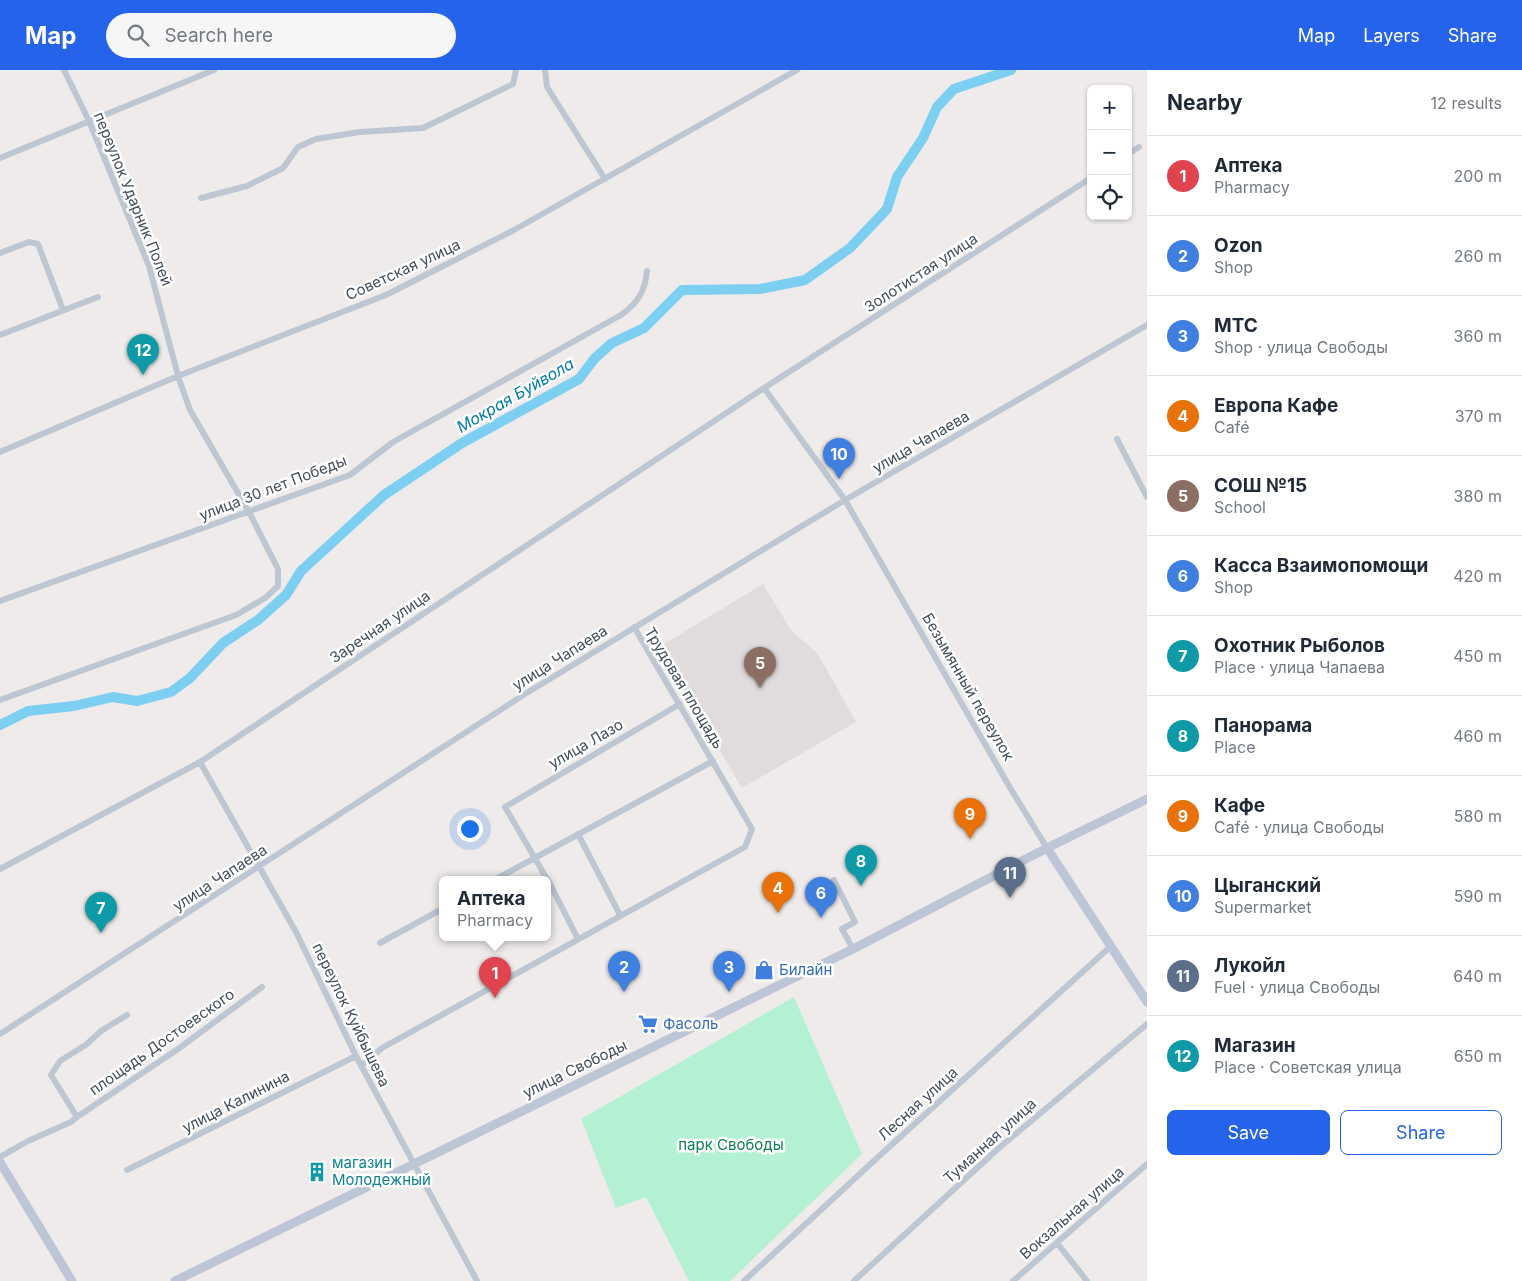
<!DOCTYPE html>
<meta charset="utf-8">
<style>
:root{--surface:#fff;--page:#f6f6f7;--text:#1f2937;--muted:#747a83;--line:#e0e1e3;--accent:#2563eb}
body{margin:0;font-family:Inter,sans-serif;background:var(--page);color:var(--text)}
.controls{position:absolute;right:15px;top:15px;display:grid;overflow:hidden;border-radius:8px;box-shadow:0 1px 4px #0004}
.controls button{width:45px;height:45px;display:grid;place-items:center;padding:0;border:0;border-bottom:1px solid var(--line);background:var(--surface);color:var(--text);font:25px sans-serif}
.you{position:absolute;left:469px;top:758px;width:18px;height:18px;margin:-12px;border:4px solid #fff;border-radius:50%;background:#1a73e8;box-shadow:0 0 0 8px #1a73e833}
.badge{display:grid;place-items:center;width:32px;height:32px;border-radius:50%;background:var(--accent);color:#fff;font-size:16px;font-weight:700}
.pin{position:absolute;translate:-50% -41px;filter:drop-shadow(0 1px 2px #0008)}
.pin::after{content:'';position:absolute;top:26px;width:18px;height:15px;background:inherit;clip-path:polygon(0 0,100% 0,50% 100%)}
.popup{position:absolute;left:439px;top:806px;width:112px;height:65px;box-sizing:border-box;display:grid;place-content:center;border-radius:8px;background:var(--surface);filter:drop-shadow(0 1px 4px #0005);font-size:16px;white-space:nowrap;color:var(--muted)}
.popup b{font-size:19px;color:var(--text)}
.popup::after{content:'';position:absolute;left:50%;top:100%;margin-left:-10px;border:10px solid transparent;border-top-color:var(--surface)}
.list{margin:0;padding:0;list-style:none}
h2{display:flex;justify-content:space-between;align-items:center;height:65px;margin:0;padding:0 20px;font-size:21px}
h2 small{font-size:16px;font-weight:400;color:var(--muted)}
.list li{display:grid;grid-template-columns:32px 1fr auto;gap:15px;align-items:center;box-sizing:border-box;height:80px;padding:0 20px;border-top:1px solid var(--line)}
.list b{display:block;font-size:19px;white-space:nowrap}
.list p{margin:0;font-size:16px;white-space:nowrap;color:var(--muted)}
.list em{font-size:16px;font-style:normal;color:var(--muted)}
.actions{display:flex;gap:10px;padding:15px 20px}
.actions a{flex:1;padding:11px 0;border:1px solid var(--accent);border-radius:8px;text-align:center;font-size:18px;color:var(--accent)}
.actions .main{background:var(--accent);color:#fff}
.icon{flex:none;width:28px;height:28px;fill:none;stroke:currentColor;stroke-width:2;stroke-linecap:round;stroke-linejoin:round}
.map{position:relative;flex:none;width:1147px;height:1211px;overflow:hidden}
header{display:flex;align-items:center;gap:30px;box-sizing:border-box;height:70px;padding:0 25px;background:var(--accent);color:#fff}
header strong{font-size:24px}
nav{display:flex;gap:28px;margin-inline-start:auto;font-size:18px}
.search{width:350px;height:45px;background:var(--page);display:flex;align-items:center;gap:12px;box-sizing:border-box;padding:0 18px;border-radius:28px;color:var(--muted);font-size:19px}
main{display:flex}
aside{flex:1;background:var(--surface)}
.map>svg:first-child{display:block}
.education{fill:#e0dcdd}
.green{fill:#b4f1d2}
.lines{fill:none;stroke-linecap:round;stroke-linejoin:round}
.river{stroke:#7dcff2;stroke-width:10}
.street{stroke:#bdc6d3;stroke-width:6}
.secondary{stroke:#bcc6d7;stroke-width:9}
.labels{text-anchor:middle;stroke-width:5;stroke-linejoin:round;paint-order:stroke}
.street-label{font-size:15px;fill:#434d5a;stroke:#fff}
.shop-label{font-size:15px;fill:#366cbe;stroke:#fff;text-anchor:start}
.park-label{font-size:15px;fill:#0f8052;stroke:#fff}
.culture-label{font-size:15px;fill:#0d838f;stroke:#fff;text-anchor:start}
.water-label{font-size:16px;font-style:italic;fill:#017aaf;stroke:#fff}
</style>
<header>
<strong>Map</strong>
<div class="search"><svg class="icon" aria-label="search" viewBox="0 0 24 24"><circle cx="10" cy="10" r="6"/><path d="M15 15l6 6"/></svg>Search here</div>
<nav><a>Map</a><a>Layers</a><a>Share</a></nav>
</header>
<main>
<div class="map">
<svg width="1147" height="1211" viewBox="0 0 1147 1211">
<rect width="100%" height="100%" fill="#efebeb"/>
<path class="education" d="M763,514L791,560L818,584L856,652L742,718L659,577Z"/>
<path class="green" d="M794,927L862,1084L730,1211H689L646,1127L616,1138L581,1049Z"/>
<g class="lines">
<path class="river" d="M0,655L28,641L74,636L113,627L137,631L171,622L190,608L223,573L258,550L286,525L301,501L384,425L462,373L579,309L595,288L612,273L644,258L682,220L760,219L805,210L850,178L887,139L897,107L923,68L937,37L954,19L1011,0"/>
<path class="street" d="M545,0L547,17L605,109
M1128,84L1139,77
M0,88L214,0
M201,128L247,116L283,98L298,77L316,69L360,62L423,58L513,14L516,0
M0,183L29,172L38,174L63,240
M0,265L98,227
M764,318L845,430L1009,716L1047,778
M1117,369L1147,427
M0,382L178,306L386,225L514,160L797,0
M0,531L350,405L393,372L621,245C638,233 645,221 647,201
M0,630L236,545L265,528L278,516V499L249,442L190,340L178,306L149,196L89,51L64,0
M200,692L296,862L356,986L477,1211
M578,764L620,845
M0,799L200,692L764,318L1091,108
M496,809L713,691
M547,809L505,737L680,634
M548,810L578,869
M834,810L855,852L842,859L853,879
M380,873L442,839
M0,964L525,624L845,430L1147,255
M361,996L382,978L745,777L752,759L634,557
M77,1047L178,979L262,917
M0,1087L28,1071L71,1052L77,1047L51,1005L60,991L87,974L101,961L127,945
M127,1100L356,986
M1057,1173L1087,1211
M744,1211L877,1088L1110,877
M854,1211L1000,1077L1147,954
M1013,1211L1147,1094"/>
<path class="secondary" d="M1047,778L1147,932
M0,1092L72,1211
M175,1211L853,879L1047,778L1147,729"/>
</g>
<defs>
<symbol id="shop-bare" viewBox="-9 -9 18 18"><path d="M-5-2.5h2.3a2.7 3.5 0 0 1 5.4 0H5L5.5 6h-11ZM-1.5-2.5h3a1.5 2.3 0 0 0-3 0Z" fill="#3f7fe0" stroke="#fff" stroke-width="2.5" paint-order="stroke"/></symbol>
<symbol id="supermarket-bare" viewBox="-9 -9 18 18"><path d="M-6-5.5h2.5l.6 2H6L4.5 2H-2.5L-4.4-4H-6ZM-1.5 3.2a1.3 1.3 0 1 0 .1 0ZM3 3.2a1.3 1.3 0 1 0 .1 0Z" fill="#3f7fe0" stroke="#fff" stroke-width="2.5" paint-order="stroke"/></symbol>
<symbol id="building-bare" viewBox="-9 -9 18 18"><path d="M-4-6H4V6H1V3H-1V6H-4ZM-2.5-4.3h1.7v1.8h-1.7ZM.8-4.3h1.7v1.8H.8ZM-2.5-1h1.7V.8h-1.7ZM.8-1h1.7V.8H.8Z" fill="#0f9aa8" stroke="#fff" stroke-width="2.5" paint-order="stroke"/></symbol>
</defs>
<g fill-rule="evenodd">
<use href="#shop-bare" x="750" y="886" width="28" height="28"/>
<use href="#supermarket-bare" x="634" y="940" width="28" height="28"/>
<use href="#building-bare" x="303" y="1088" width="28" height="28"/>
</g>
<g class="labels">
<g class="street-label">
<text transform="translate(133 129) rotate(68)" y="5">переулок Ударник Полей</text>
<text transform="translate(403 200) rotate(-25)" y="5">Советская улица</text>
<text transform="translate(921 203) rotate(-33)" y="5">Золотистая улица</text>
<text transform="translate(921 372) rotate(-30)" y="5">улица Чапаева</text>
<text transform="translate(273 418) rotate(-21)" y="5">улица 30 лет Победы</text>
<text transform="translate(380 557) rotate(-34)" y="5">Заречная улица</text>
<text transform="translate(560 588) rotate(-32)" y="5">улица Чапаева</text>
<text transform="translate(968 617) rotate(60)" y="5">Безымянный переулок</text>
<text transform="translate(684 618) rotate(59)" y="5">Трудовая площадь</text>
<text transform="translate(586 674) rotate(-30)" y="5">улица Лазо</text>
<text transform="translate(220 808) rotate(-33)" y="5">улица Чапаева</text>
<text transform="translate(351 945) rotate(64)" y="5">переулок Куйбышева</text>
<text transform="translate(162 972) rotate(-35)" y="5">площадь Достоевского</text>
<text transform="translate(575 999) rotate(-26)" y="5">улица Свободы</text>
<text transform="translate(236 1032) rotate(-27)" y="5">улица Калинина</text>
<text transform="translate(918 1034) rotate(-42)" y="5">Лесная улица</text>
<text transform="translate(990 1071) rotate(-42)" y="5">Туманная улица</text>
<text transform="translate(1072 1143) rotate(-41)" y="5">Вокзальная улица</text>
</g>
<g class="shop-label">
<text x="779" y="905">Билайн</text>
<text x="663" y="959">Фасоль</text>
</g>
<g class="park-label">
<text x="731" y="1080">парк Свободы</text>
</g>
<g class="culture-label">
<text x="332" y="1098">магазин<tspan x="332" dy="17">Молодежный</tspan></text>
</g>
<g class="water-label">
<text transform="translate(515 325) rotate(-30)" y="6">Мокрая Буйвола</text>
</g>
</g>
</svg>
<div class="controls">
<button>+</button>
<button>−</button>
<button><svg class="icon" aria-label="locate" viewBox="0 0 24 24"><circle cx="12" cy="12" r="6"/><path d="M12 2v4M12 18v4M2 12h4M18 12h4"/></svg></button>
</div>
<div class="you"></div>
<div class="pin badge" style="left:495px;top:928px;background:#e0444e">1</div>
<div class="popup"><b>Аптека</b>Pharmacy</div>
<div class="pin badge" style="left:624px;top:922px;background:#3f7fe0">2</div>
<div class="pin badge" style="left:729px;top:922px;background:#3f7fe0">3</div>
<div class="pin badge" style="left:778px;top:843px;background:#e8710a">4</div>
<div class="pin badge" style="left:760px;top:618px;background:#8d6e63">5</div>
<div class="pin badge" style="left:821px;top:848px;background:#3f7fe0">6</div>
<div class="pin badge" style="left:101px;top:863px;background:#0f9aa8">7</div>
<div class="pin badge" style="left:861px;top:816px;background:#0f9aa8">8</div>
<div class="pin badge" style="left:970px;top:769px;background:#e8710a">9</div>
<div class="pin badge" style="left:839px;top:409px;background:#3f7fe0">10</div>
<div class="pin badge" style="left:1010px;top:828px;background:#5c6f8a">11</div>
<div class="pin badge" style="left:143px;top:305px;background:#0f9aa8">12</div>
</div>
<aside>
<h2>Nearby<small>12 results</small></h2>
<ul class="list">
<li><span class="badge" style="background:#e0444e">1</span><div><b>Аптека</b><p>Pharmacy</p></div><em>200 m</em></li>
<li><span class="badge" style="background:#3f7fe0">2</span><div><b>Ozon</b><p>Shop</p></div><em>260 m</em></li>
<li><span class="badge" style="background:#3f7fe0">3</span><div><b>МТС</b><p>Shop · улица Свободы</p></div><em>360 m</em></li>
<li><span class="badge" style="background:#e8710a">4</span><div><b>Европа Кафе</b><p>Café</p></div><em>370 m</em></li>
<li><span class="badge" style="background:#8d6e63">5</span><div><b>СОШ №15</b><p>School</p></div><em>380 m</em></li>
<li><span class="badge" style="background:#3f7fe0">6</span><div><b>Касса Взаимопомощи</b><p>Shop</p></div><em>420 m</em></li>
<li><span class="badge" style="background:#0f9aa8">7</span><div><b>Охотник Рыболов</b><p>Place · улица Чапаева</p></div><em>450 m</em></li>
<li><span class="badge" style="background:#0f9aa8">8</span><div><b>Панорама</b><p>Place</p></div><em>460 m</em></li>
<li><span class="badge" style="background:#e8710a">9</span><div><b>Кафе</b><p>Café · улица Свободы</p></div><em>580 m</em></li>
<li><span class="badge" style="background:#3f7fe0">10</span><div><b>Цыганский</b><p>Supermarket</p></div><em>590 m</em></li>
<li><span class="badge" style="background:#5c6f8a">11</span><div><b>Лукойл</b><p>Fuel · улица Свободы</p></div><em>640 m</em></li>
<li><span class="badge" style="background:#0f9aa8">12</span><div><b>Магазин</b><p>Place · Советская улица</p></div><em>650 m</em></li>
</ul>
<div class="actions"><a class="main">Save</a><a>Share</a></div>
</aside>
</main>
